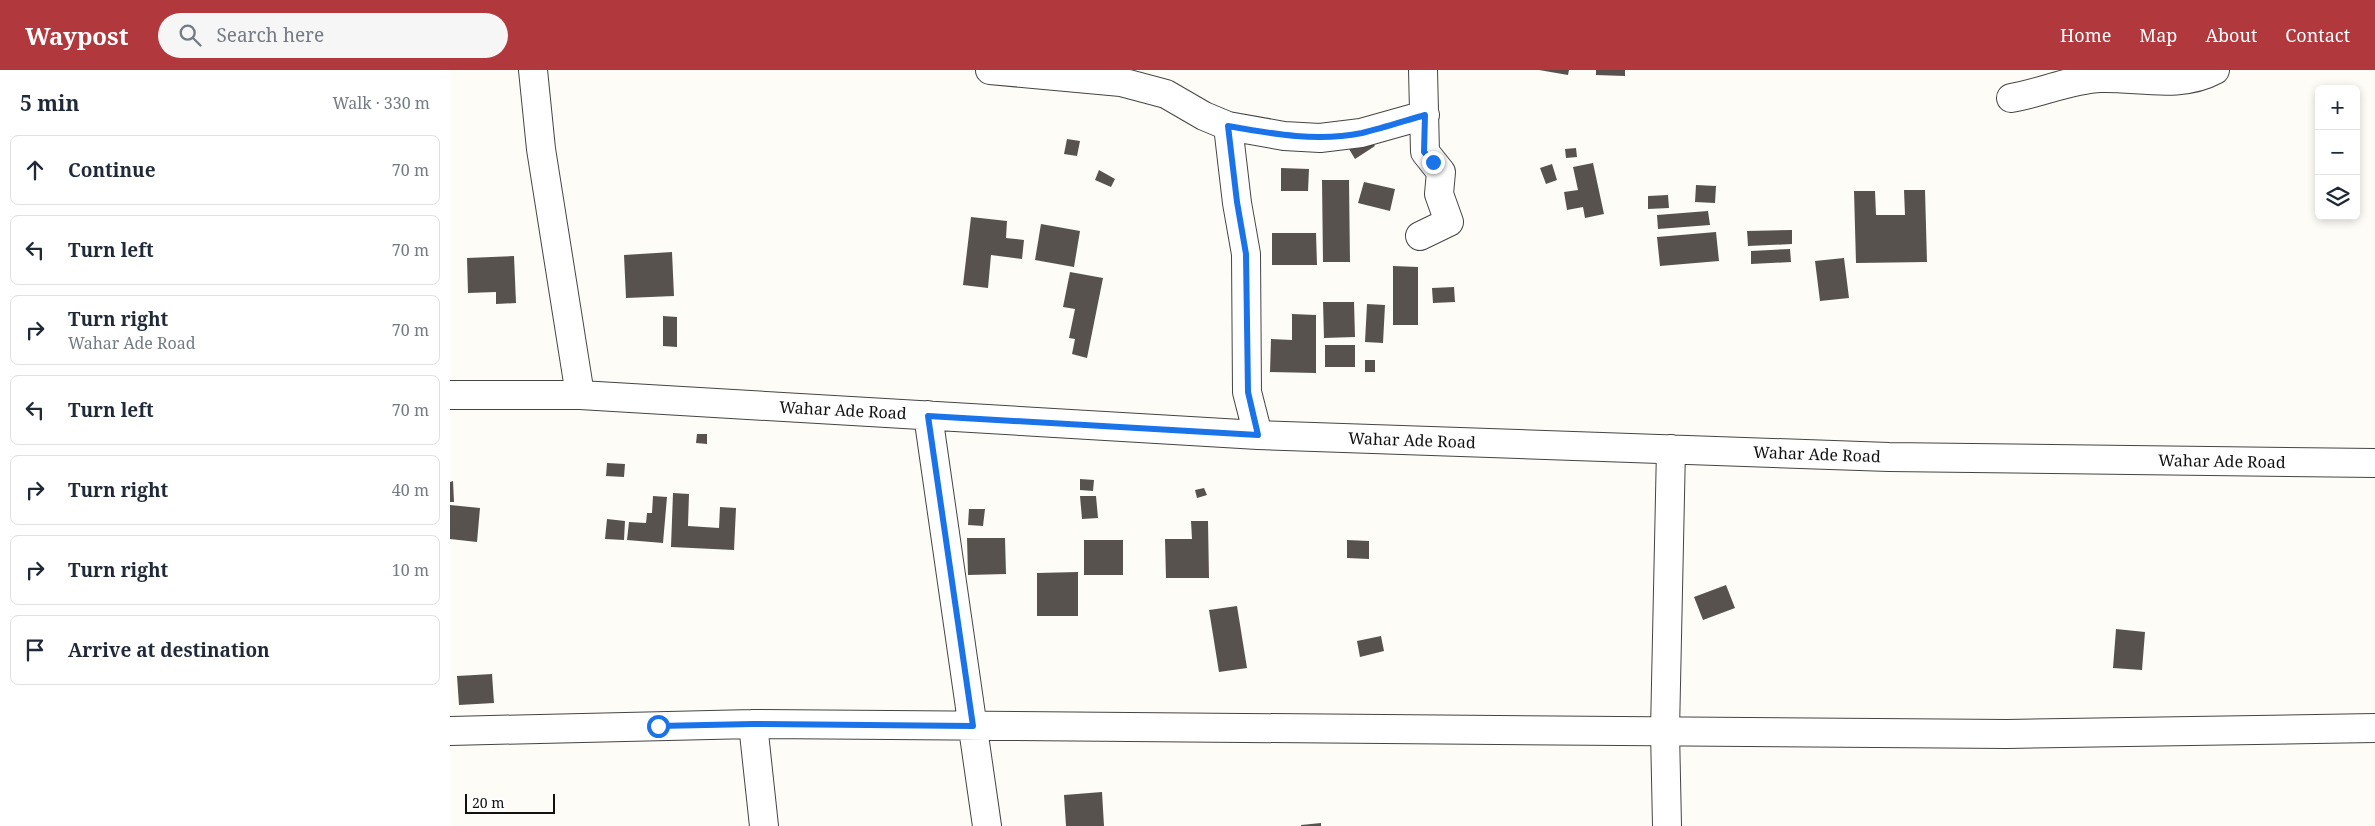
<!DOCTYPE html>
<meta charset="utf-8">
<style>
:root{--surface:#fff;--page:#f6f6f7;--text:#1f2937;--muted:#747a83;--line:#e0e1e3;--accent:#b1383c}
body{margin:0;font-family:"Noto Serif",serif;background:var(--page);color:var(--text)}
.controls{position:absolute;right:15px;top:15px;display:grid;overflow:hidden;border-radius:8px;box-shadow:0 2px 8px #0003}
.controls button{width:45px;height:45px;display:grid;place-items:center;padding:0;border:0;border-bottom:1px solid var(--line);background:var(--surface);color:var(--text);font:25px sans-serif}
.scale{position:absolute;left:15px;bottom:12px;width:90px;box-sizing:border-box;padding-left:5px;border:2px solid #111;border-top:0;font-size:14px;line-height:18px;white-space:nowrap;color:#111;-webkit-text-stroke:4px #fff;paint-order:stroke}
.stop{position:absolute;width:15px;height:15px;margin:-11px;border:4px solid #1a73e8;border-radius:50%;background:#fff}
.stop.end{background:#1a73e8;border-color:#fff;box-shadow:0 1px 5px #0008}
.list{margin:0;padding:0;list-style:none}
h2{display:flex;justify-content:space-between;align-items:center;height:65px;margin:0;padding:0 20px;font-size:21px}
h2 small{font-size:16px;font-weight:400;color:var(--muted)}
.list li{display:grid;grid-template-columns:32px 1fr auto;gap:15px;align-items:center;box-sizing:border-box;height:70px;margin:0 10px 10px;padding:0 10px;border:1px solid var(--line);border-radius:8px}
.list b{display:block;font-size:19px;white-space:nowrap}
.list p{margin:0;font-size:16px;white-space:nowrap;color:var(--muted)}
.list em{font-size:16px;font-style:normal;color:var(--muted)}
.icon{flex:none;width:28px;height:28px;fill:none;stroke:currentColor;stroke-width:2;stroke-linecap:round;stroke-linejoin:round}
.map{position:relative;flex:none;width:1925px;height:756px;overflow:hidden}
header{display:flex;align-items:center;gap:30px;box-sizing:border-box;height:70px;padding:0 25px;background:var(--accent);color:#fff}
header strong{font-size:24px}
nav{display:flex;gap:28px;margin-inline-start:auto;font-size:18px}
.search{width:350px;height:45px;background:var(--page);display:flex;align-items:center;gap:12px;box-sizing:border-box;padding:0 18px;border-radius:28px;color:var(--muted);font-size:19px}
main{display:flex}
aside{flex:1;background:var(--surface)}
.map>svg:first-child{display:block}
.building{fill:#58524e}
.lines{fill:none;stroke-linecap:round;stroke-linejoin:round}
.minor-casing{stroke:#444;stroke-width:30}
.minor{stroke:#fff;stroke-width:28}
.route{stroke:#1a73e8;stroke-width:6}
.labels{text-anchor:middle;stroke-width:5;stroke-linejoin:round;paint-order:stroke}
.street-label{font-size:16px;fill:#111;stroke:#fff}
</style>
<header>
<strong>Waypost</strong>
<div class="search"><svg class="icon" aria-label="search" viewBox="0 0 24 24"><circle cx="10" cy="10" r="6"/><path d="M15 15l6 6"/></svg>Search here</div>
<nav><a>Home</a><a>Map</a><a>About</a><a>Contact</a></nav>
</header>
<main>
<aside>
<h2>5 min<small>Walk · 330 m</small></h2>
<ul class="list">
<li><svg class="icon" aria-label="ahead" viewBox="0 0 24 24"><path d="M12 20V5M6 11l6-6 6 6"/></svg><div><b>Continue</b></div><em>70 m</em></li>
<li><svg class="icon" aria-label="left" viewBox="0 0 24 24"><path d="M17 20v-9H6M10 6l-5 5 5 5"/></svg><div><b>Turn left</b></div><em>70 m</em></li>
<li><svg class="icon" aria-label="right" viewBox="0 0 24 24"><path d="M7 20v-9h11M14 6l5 5-5 5"/></svg><div><b>Turn right</b><p>Wahar Ade Road</p></div><em>70 m</em></li>
<li><svg class="icon" aria-label="left" viewBox="0 0 24 24"><path d="M17 20v-9H6M10 6l-5 5 5 5"/></svg><div><b>Turn left</b></div><em>70 m</em></li>
<li><svg class="icon" aria-label="right" viewBox="0 0 24 24"><path d="M7 20v-9h11M14 6l5 5-5 5"/></svg><div><b>Turn right</b></div><em>40 m</em></li>
<li><svg class="icon" aria-label="right" viewBox="0 0 24 24"><path d="M7 20v-9h11M14 6l5 5-5 5"/></svg><div><b>Turn right</b></div><em>10 m</em></li>
<li><svg class="icon" aria-label="arrive" viewBox="0 0 24 24"><path d="M6 21V4h12l-3 4 3 4H6"/></svg><div><b>Arrive at destination</b></div></li>
</ul>
</aside>
<div class="map">
<svg width="1925" height="756" viewBox="0 0 1925 756">
<rect width="100%" height="100%" fill="#fefcf6"/>
<path class="building" d="M1089,0H1119L1118,5Z
M1146,0H1175V6L1146,5Z
M918,67L925,76L905,89L899,79Z
M617,69L630,71L627,86L614,84Z
M1126,78L1127,87L1116,88L1115,79Z
M1143,93L1154,144L1135,148L1133,137L1117,140L1114,122L1128,120L1123,97Z
M1102,94L1107,110L1096,114L1090,98Z
M831,98L859,99L858,121H831Z
M649,100L665,109L661,117L645,110Z
M872,110H899L900,192H873Z
M914,112L945,119L940,141L908,133Z
M1246,115L1266,116L1265,133L1245,132Z
M1454,120H1475L1477,192L1406,193L1404,121H1425L1426,145H1455Z
M1218,125L1219,138L1198,139V126Z
M1258,141L1260,155L1208,159L1207,145Z
M521,147L557,151L556,168L574,170L572,189L541,185L538,218L513,215Z
M591,154L630,161L624,197L585,190Z
M1342,160V174L1298,176L1297,161Z
M1266,162L1269,191L1210,196L1207,167Z
M822,163H866L867,195H822Z
M1340,179L1341,192L1301,194V181Z
M222,182L224,226L176,228L174,185Z
M64,186L66,233L46,234V222L18,223L17,188Z
M1394,188L1399,228L1370,231L1365,191Z
M943,196L968,197V255H943Z
M620,202L653,208L637,288L622,284L625,269L619,268L625,239L613,237Z
M1004,217L1005,232L983,233L982,218Z
M873,232H904L905,267L874,268Z
M917,234L935,235L933,273L915,272Z
M842,244L866,245V303L820,302L821,269L842,270Z
M213,246L227,247V277L213,276Z
M875,275H905V297H875Z
M915,290H925V302H915Z
M247,364H257V374L246,373Z
M157,393L175,394L174,407L156,406Z
M630,409L644,410L643,421L630,420Z
M3,411L4,432H0V412Z
M754,418L757,425L747,428L745,420Z
M223,423L239,424L238,456L269,458L270,437L286,438L284,480L221,477Z
M203,426L217,427L213,473L177,470L179,452L196,453L197,443H202Z
M630,426H646L648,448L632,449Z
M0,435L30,438L27,472L0,469Z
M519,439H535L533,456L518,455Z
M157,449L175,451L174,470L155,469Z
M741,451H758L759,508H716L715,469H742Z
M517,468H555L556,504L518,505Z
M634,470H673V505H634Z
M897,470L919,471V489L897,488Z
M628,502V546H587V503Z
M1276,515L1285,538L1253,550L1244,527Z
M787,536L797,598L769,602L759,540Z
M1666,559L1695,562L1692,600L1663,598Z
M931,566L934,581L910,587L907,571Z
M42,604L44,633L9,635L7,606Z
M652,722L654,756H616L614,725Z
M871,753V756H851V755Z"/>
<g class="lines">
<defs>
<path id="minor" d="M83,0L91,79L130,325
M540,0L671,12L716,24L754,46L778,56L834,66L870,68L911,63L975,45
M1561,28C1591,23 1621,9 1651,8C1689,7 1730,19 1765,0
M778,56L787,133L796,184L797,322L808,365
M970,166L999,152L989,124L991,102L975,82L973,0
M0,325H130L808,365L1439,387L1925,393
M478,345L537,756
M0,661L303,654
M314,756L303,654L1557,664L1925,658
M1217,756L1215,661L1221,379"/>
</defs>
<use href="#minor" class="minor-casing"/>
<use href="#minor" class="minor"/>
</g>
<g class="lines">
<path class="route" d="M208,656L303,654L523,656L478,346L808,365L798,322L796,184L787,132L778,56C823,64 867,72 912,63C933,58 954,51 975,45L974,82L983,92"/>
</g>
<g class="labels">
<g class="street-label">
<text transform="translate(393 340) rotate(3)" y="6">Wahar Ade Road</text>
<text transform="translate(962 370) rotate(2)" y="6">Wahar Ade Road</text>
<text transform="translate(1367 384) rotate(2)" y="6">Wahar Ade Road</text>
<text transform="translate(1772 391) rotate(1)" y="6">Wahar Ade Road</text>
</g>
</g>
</svg>
<div class="controls">
<button>+</button>
<button>−</button>
<button><svg class="icon" aria-label="layers" viewBox="0 0 24 24"><path d="M12 4l9 5-9 5-9-5zM3 14l9 5 9-5"/></svg></button>
</div>
<div class="scale">20 m</div>
<div class="stop" style="left:208px;top:656px"></div>
<div class="stop end" style="left:983px;top:92px"></div>
</div>
</main>
